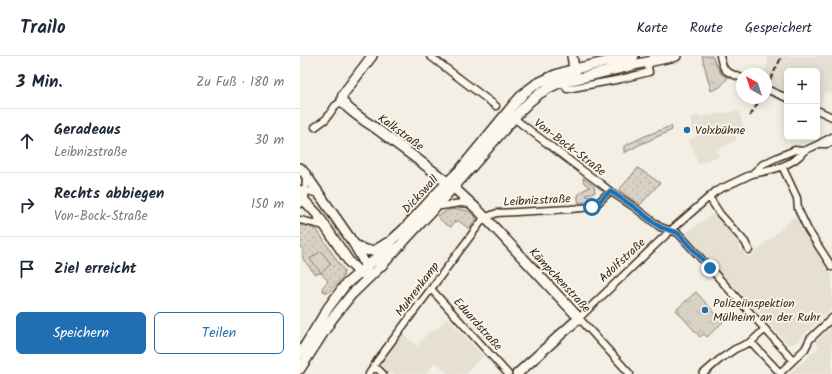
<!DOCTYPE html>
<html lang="de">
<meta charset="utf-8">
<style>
:root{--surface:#fff;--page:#f2f2f3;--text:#1f2937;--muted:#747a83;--line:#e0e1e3;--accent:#1f6fb2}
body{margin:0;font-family:Kalam,sans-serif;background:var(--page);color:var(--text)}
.controls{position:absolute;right:12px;top:12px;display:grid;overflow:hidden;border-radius:6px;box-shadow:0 2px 10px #0003}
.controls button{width:36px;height:36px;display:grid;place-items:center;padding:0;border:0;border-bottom:1px solid var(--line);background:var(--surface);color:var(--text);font:20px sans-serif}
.compass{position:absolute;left:436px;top:12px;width:36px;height:36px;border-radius:50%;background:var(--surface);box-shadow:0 2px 10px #0003;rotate:321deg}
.stop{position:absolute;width:12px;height:12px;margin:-9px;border:3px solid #1f6fb2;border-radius:50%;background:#fff}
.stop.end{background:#1f6fb2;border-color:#fff;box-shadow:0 1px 4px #0008}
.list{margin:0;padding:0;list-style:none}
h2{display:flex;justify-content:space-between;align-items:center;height:52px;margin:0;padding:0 16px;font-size:17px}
h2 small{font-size:13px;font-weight:400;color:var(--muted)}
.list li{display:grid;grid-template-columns:26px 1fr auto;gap:12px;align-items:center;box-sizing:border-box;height:64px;padding:0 16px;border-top:1px solid var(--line)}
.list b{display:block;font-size:15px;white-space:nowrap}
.list p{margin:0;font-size:13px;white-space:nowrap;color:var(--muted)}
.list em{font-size:13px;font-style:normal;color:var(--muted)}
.actions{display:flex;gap:8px;padding:12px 16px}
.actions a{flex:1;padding:9px 0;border:1px solid var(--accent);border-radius:6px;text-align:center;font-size:14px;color:var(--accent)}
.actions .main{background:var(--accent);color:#fff}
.icon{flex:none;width:22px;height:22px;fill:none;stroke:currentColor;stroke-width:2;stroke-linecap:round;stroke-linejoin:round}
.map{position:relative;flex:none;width:532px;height:318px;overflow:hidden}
header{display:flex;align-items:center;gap:24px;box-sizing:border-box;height:56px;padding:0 20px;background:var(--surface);border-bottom:1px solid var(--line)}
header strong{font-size:19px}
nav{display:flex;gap:22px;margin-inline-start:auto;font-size:14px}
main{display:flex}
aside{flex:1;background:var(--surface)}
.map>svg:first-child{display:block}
.built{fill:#e5dfd4}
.grass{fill:url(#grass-tufts);stroke:#8a7e72}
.park{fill:url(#park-dots);stroke:#8a7e72}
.garden{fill:#d8d1c6;stroke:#8a7e72}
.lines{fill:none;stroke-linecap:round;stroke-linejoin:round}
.street-casing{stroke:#3b2a1e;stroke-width:9}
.secondary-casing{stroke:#3b2a1e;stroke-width:12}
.street{stroke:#fbf7ec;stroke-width:6}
.secondary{stroke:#fbf7ec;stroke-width:9}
.rail{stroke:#3b2a1e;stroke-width:2;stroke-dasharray:6 3;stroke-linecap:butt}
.route{stroke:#1f6fb2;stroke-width:5}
.poi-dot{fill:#1f6fb2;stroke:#fbf7ec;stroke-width:1.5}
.labels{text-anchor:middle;stroke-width:3.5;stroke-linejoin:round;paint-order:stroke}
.poi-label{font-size:12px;fill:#3b2a1e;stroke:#fbf7ec;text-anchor:start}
.street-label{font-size:12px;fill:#3b2a1e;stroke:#fbf7ec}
</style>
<header>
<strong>Trailo</strong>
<nav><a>Karte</a><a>Route</a><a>Gespeichert</a></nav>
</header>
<main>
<aside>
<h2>3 Min.<small>Zu Fuß · 180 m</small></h2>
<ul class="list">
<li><svg class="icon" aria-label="ahead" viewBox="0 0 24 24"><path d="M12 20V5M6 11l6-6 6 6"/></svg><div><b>Geradeaus</b><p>Leibnizstraße</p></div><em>30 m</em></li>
<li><svg class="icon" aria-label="right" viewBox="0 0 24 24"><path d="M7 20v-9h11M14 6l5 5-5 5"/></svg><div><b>Rechts abbiegen</b><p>Von-Bock-Straße</p></div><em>150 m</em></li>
<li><svg class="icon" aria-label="arrive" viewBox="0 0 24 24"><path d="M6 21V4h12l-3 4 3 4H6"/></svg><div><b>Ziel erreicht</b></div></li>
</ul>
<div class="actions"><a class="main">Speichern</a><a>Teilen</a></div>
</aside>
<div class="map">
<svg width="532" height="318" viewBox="0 0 532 318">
<defs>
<pattern id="grass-tufts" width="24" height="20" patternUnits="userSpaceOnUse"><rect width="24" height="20" fill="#d8d1c6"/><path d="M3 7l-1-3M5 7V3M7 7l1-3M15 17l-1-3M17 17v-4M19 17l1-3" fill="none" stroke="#bab4aa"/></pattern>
<pattern id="park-dots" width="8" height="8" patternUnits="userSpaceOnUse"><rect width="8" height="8" fill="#d8d1c6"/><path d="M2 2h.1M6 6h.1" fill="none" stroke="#bab4aa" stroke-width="1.8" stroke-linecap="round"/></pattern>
</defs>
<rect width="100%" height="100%" fill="#f3efe4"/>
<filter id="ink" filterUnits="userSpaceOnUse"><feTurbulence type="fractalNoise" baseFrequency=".025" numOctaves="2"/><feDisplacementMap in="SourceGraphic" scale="8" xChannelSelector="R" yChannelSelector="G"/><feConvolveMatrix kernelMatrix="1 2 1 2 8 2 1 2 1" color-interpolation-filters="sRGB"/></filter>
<g filter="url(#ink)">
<path class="built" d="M467,0H532V38L525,36L520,50L517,49V15H487V36L466,27V18H463L468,7Z
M439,55L443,71L433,74L437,84L416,94L419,100L398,108L393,92L388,87L387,85L396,80L392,72L393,71L390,63L398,59L399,61Z
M414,157L441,186L440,193L449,202L495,160L532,220V252L495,287L489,289L384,178Z
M147,262L183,300L167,316L168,318H149L135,306L126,318H91L80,307L102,277L117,290L130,274L133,276Z
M532,271V318H489L519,291L515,286Z"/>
<path class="grass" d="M405,0H412L421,18L427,21V23L420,31L411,35L402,0Z
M371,70L372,74L339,89L324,97V90L345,80Z
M283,122L294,130L295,136L293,137H288L286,139L288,141L290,139L293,140V143L290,145L279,147C275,138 282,134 290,131L284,127Z
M396,236L423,266L407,281L404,278L400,281L376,254Z"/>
<path class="park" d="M338,112L360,127L340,149L319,134Z
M158,153L168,155L176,161V164L169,173L159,165H155L151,171L144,167L137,160L149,154Z
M0,168H4L17,174L44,215L43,221L28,237L23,235L22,232L28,225L21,217L15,218L3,203V194L0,190Z"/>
<path class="garden" d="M21,195L31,208L21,217L10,203Z"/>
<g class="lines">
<defs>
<path id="street" d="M130,0L196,50
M420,0C424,18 426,15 442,22
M273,14L263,26L267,33L321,23L349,16L348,11L353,0
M466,33L487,42
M517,54L532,61
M211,60L282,114L301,128L310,135L334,151L360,171L378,177L493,304
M15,71L26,63L35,50L42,45
M521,88H527L532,86
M482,110L497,142L498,153L508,174L532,211
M452,118C469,115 493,110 504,95
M0,133L19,138
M409,141L420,158L445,186L449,194
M0,148L5,145L6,119
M135,151L161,147L171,148
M0,164L25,170
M131,233L208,318
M451,286L481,318
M73,311L79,314L83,318
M480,317L505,293L510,283L532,262
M69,318L77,305L184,162L197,157L270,153L292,151L298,147L310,135
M330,318L279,262L370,175L416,135L452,118L463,108L478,101L495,94L504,95L519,88L532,81
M403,318L419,304L435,293L451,286L465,273"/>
<path id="secondary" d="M72,0L44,37C42,40 41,42 43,46C47,53 66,66 74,71C98,89 123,107 147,126
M272,0L275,18
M0,112L6,119L54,188L62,202L67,214
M153,131L179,155L279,262L217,318
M0,140L17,158L50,207L59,216L64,218
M55,189C69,197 73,197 87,187
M0,298L28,252L45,229L87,193L92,184L104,173L138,136L159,115L214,48L224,37L236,28L255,19L274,13L334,0
M0,313L32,263L51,239L83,208L162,122L221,54C232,42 244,33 259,27L338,8L376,0"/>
</defs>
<use href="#street" class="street-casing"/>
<use href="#secondary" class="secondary-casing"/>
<use href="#street" class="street"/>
<use href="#secondary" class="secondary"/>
<path class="rail" d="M466,32L482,0
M450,60L461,42"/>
</g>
</g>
<g class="lines" filter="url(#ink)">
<path class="route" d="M292,151L298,147L310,135L334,151L360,171L378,177L410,212"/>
</g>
<g class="poi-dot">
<circle cx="387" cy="74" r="4"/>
<circle cx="405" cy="254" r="4"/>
</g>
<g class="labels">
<g class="poi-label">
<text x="395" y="78">Volxbühne</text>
<text x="413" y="251">Polizeiinspektion<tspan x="413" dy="14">Mülheim an der Ruhr</tspan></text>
</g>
<g class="street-label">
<text transform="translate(101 76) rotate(36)" y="4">Kalkstraße</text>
<text transform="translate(270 91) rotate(37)" y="4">Von-Bock-Straße</text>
<text transform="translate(120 138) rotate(-47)" y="4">Dickswall</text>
<text transform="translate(237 144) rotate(-3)" y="4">Leibnizstraße</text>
<text transform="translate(322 204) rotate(-43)" y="4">Adolfstraße</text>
<text transform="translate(260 224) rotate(47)" y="4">Kämpchenstraße</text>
<text transform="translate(117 233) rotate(-53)" y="4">Muhrenkamp</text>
<text transform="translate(178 268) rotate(48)" y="4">Eduardstraße</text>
</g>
</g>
</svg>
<div class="controls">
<button>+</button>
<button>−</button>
</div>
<svg class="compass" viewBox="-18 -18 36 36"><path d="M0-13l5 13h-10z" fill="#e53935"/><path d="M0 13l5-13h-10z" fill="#747a83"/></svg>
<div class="stop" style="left:292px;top:151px"></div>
<div class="stop end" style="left:410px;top:212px"></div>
</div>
</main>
